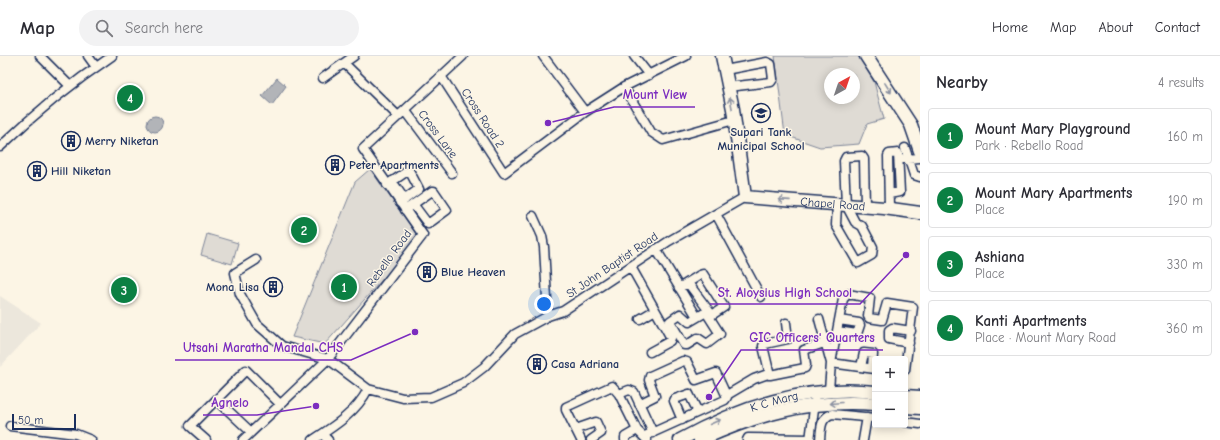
<!DOCTYPE html>
<meta charset="utf-8">
<style>
:root{--surface:#fff;--page:#f2f2f3;--text:#2b2b33;--muted:#7c7c81;--line:#e1e1e2;--accent:#0b8043}
body{margin:0;font-family:"Comic Neue",sans-serif;background:var(--page);color:var(--text)}
.controls{position:absolute;right:12px;bottom:12px;display:grid;overflow:hidden;border-radius:4px;box-shadow:0 2px 10px #0003}
.controls button{width:36px;height:36px;display:grid;place-items:center;padding:0;border:0;border-bottom:1px solid var(--line);background:var(--surface);color:var(--text);font:20px sans-serif}
.compass{position:absolute;left:824px;top:12px;width:36px;height:36px;border-radius:50%;background:var(--surface);box-shadow:0 2px 10px #0003;rotate:40deg}
.scale{position:absolute;left:12px;bottom:10px;width:64px;box-sizing:border-box;padding-left:4px;border:2px solid #1b2f5e;border-top:0;font-size:11px;line-height:14px;white-space:nowrap;color:#1b2f5e;-webkit-text-stroke:3px #fcf5e5;paint-order:stroke}
.you{position:absolute;left:544px;top:248px;width:14px;height:14px;margin:-10px;border:3px solid #fff;border-radius:50%;background:#1a73e8;box-shadow:0 0 0 6px #1a73e833}
.badge{display:grid;place-items:center;width:26px;height:26px;border-radius:50%;background:var(--accent);color:#fff;font-size:13px;font-weight:700}
.pin{position:absolute;translate:-50% -50%;border:2px solid #fff;box-shadow:0 1px 4px #0006}
.list{margin:0;padding:0;list-style:none}
h2{display:flex;justify-content:space-between;align-items:center;height:52px;margin:0;padding:0 16px;font-size:17px}
h2 small{font-size:13px;font-weight:400;color:var(--muted)}
.list li{display:grid;grid-template-columns:26px 1fr auto;gap:12px;align-items:center;box-sizing:border-box;height:56px;margin:0 8px 8px;padding:0 8px;border:1px solid var(--line);border-radius:4px}
.list b{display:block;font-size:15px;white-space:nowrap}
.list p{margin:0;font-size:13px;white-space:nowrap;color:var(--muted)}
.list em{font-size:13px;font-style:normal;color:var(--muted)}
.icon{flex:none;width:22px;height:22px;fill:none;stroke:currentColor;stroke-width:2;stroke-linecap:round;stroke-linejoin:round}
.map{position:relative;flex:none;width:920px;height:384px;overflow:hidden}
header{display:flex;align-items:center;gap:24px;box-sizing:border-box;height:56px;padding:0 20px;background:var(--surface);border-bottom:1px solid var(--line)}
header strong{font-size:19px}
nav{display:flex;gap:22px;margin-inline-start:auto;font-size:14px}
.search{width:280px;height:36px;background:var(--page);display:flex;align-items:center;gap:10px;box-sizing:border-box;padding:0 14px;border-radius:22px;color:var(--muted);font-size:15px}
main{display:flex}
aside{flex:1;background:var(--surface)}
.map>svg:first-child{display:block}
.built{fill:#ece7dc}
.green{fill:#dfdbd4;stroke:#7d8599;fill-rule:evenodd}
.water{fill:#b2b4b8;stroke:#767f94}
.lines{fill:none;stroke-linecap:round;stroke-linejoin:round}
.minor-casing{stroke:#1b2f5e;stroke-width:11}
.secondary-casing{stroke:#1b2f5e;stroke-width:15}
.minor{stroke:#fcf5e5;stroke-width:8}
.secondary{stroke:#fcf5e5;stroke-width:12}
.oneway{stroke:#8c92a2}
.labels{text-anchor:middle;stroke-width:3;stroke-linejoin:round;paint-order:stroke}
.street-label{font-size:12px;fill:#1b2f5e;stroke:#fcf5e5}
.poi-label{font-size:12px;font-weight:bold;fill:#1b2f5e;stroke:#fcf5e5;text-anchor:start}
.leader{fill:none;stroke:#7b2cbf;stroke-width:1.5}
.callout-dot{fill:#7b2cbf;stroke:#fcf5e5;stroke-width:1.5}
.callout-label{font-size:13px;text-anchor:middle;font-weight:bold;fill:#7b2cbf;stroke:#fcf5e5;stroke-width:3;stroke-linejoin:round;paint-order:stroke}
</style>
<header>
<strong>Map</strong>
<div class="search"><svg class="icon" aria-label="search" viewBox="0 0 24 24"><circle cx="10" cy="10" r="6"/><path d="M15 15l6 6"/></svg>Search here</div>
<nav><a>Home</a><a>Map</a><a>About</a><a>Contact</a></nav>
</header>
<main>
<div class="map">
<svg width="920" height="384" viewBox="0 0 920 384">
<rect width="100%" height="100%" fill="#fcf5e5"/>
<filter id="ink" filterUnits="userSpaceOnUse"><feTurbulence type="fractalNoise" baseFrequency=".025" numOctaves="2"/><feDisplacementMap in="SourceGraphic" scale="8" xChannelSelector="R" yChannelSelector="G"/><feConvolveMatrix kernelMatrix="1 2 1 2 8 2 1 2 1" color-interpolation-filters="sRGB"/></filter>
<g filter="url(#ink)">
<path class="built" d="M0,240L41,267L0,311Z"/>
<path class="green" d="M775,0H858L874,26L884,63L867,68L859,88L820,91L785,79ZM830,18H854V42H830Z
M370,113L419,182L325,288L292,281L355,126Z
M207,178L238,187L232,208L201,199Z"/>
<path class="water" d="M277,22L286,30L272,49L262,40Z
M147 68a8 8 0 1 1 16 0a8 8 0 1 1-16 0Z"/>
<g class="lines">
<defs>
<path id="minor" d="M40,0L70,30
M88,0L96,11
M543,0L585,56
M634,0L649,19
M344,7L354,0
M725,14L767,6L771,8L773,23L771,26L728,31
M441,20L504,117L585,56L624,31L686,0
M323,22L344,7L398,60
M624,31L651,76L663,84L734,64
M405,54L452,117
M0,91C35,57 72,27 112,0
M905,92L914,119L920,121
M904,103L920,102
M392,125L405,144
M387,129L406,116H410L419,133L400,147
M889,138L900,136L898,97L889,98L888,100L889,152
M837,148L836,169L858,207L872,199L873,191L862,170L855,166L846,149L844,105L846,101L862,100L864,103L865,150
M405,154L432,135H434L447,154L428,168L413,148
M716,158L761,241
M533,160L542,180L544,191L548,260
M656,193L697,261
M256,204L235,217L240,238L257,268L282,290L328,303L368,333L403,342L431,341L463,327L484,311L515,278L548,260L563,255L669,185L745,141
M631,211L671,282L670,285L650,296
M679,232L700,219L703,218L724,251L712,259L688,227
M706,256L720,278L707,288L698,282L687,289H684L670,265L680,258L689,266Z
M640,263L655,254
M819,263L831,307L829,334
M786,267L788,283L765,288L763,290L770,319L805,312L806,309L804,294L824,287
M837,275L857,278L860,269L859,267L839,264
M909,287L889,283V274L892,272L911,275
M861,311L864,297L873,298L872,312
M875,313L831,307L843,243L848,238L870,242L868,260L869,262L882,264L887,247L913,251L905,314
M727,339L754,323L768,318
M217,344L251,376
M639,348L655,340L649,324L650,320L683,305L687,306L696,324L716,317L727,341L725,344L645,380
M682,364L674,345L675,343L689,338L698,356
M905,366L920,368
M10,370L76,378L91,384
M576,373L596,366L601,377L591,384
M322,378L328,384
M206,384L190,370L246,314L280,348
M243,384L328,303L423,179L363,93L463,0
M313,384C333,371 357,356 368,333
M581,384L566,354V351L612,330L619,338
M625,384V381L637,374
M647,384L637,374L619,338L629,334L634,336L653,377
M747,384L748,382L810,383
M810,384L815,345
M820,384C821,373 820,362 832,358L875,362
M863,384L867,361"/>
<g id="secondary">
<path id="s1" d="M722,0L733,53L745,141L884,152L920,157"/>
<path d="M866,0L911,69L920,95"/>
<path d="M905,340L920,341"/>
<path d="M905,351L920,352"/>
<path id="s2" d="M680,384C738,352 808,328 875,336"/>
<path d="M700,384C758,358 810,343 875,348"/>
</g>
</defs>
<use href="#minor" class="minor-casing"/>
<use href="#secondary" class="secondary-casing"/>
<use href="#minor" class="minor"/>
<use href="#secondary" class="secondary"/>
</g>
<defs><path id="oneway-shaft" d="M-6 0H5M1.5-3L5.5 0L1.5 3" fill="none" stroke-width="1.6" stroke-linecap="round" stroke-linejoin="round"/></defs>
<g class="oneway">
<use href="#oneway-shaft" transform="translate(888 32) rotate(58)"/>
<use href="#oneway-shaft" transform="translate(731 47) rotate(-101)"/>
<use href="#oneway-shaft" transform="translate(784 144) rotate(-176)"/>
<use href="#oneway-shaft" transform="translate(836 347) rotate(175)"/>
<use href="#oneway-shaft" transform="translate(715 366) rotate(-24)"/>
</g>
</g>
<defs>
<symbol id="school-ring" viewBox="-11 -11 22 22"><circle r="9.5" fill="#fcf5e5" stroke="#1b2f5e" stroke-width="1.5"/><path d="M0-5L7-2L0 1L-7-2ZM-4 1L0 2.5L4 1V4Q0 6-4 4Z" fill="#1b2f5e"/></symbol>
<symbol id="building-ring" viewBox="-11 -11 22 22"><circle r="9.5" fill="#fcf5e5" stroke="#1b2f5e" stroke-width="1.5"/><path d="M-4-6H4V6H1V3H-1V6H-4ZM-2.5-4.3h1.7v1.8h-1.7ZM.8-4.3h1.7v1.8H.8ZM-2.5-1h1.7V.8h-1.7ZM.8-1h1.7V.8H.8Z" fill="#1b2f5e"/></symbol>
</defs>
<g fill-rule="evenodd">
<use href="#school-ring" x="750" y="46" width="22" height="22"/>
<use href="#building-ring" x="60" y="74" width="22" height="22"/>
<use href="#building-ring" x="324" y="98" width="22" height="22"/>
<use href="#building-ring" x="26" y="104" width="22" height="22"/>
<use href="#building-ring" x="416" y="205" width="22" height="22"/>
<use href="#building-ring" x="262" y="220" width="22" height="22"/>
<use href="#building-ring" x="526" y="297" width="22" height="22"/>
</g>
<g class="labels">
<g class="street-label">
<text transform="translate(483 62) rotate(57)" y="4">Cross Road 2</text>
<text transform="translate(438 78) rotate(53)" y="4">Cross Lane</text>
<text dy="4" stroke="none"><textPath href="#s1" startOffset="231">Chapel Road</textPath></text>
<text transform="translate(389 202) rotate(-54)" y="4">Rebello Road</text>
<text transform="translate(612 209) rotate(-34)" y="4">St John Baptist Road</text>
<text dy="4" stroke="none"><textPath href="#s2" startOffset="102">K C Marg</textPath></text>
</g>
<g class="poi-label">
<text x="761" y="80" text-anchor="middle">Supari Tank<tspan x="761" dy="14">Municipal School</tspan></text>
<text x="85" y="89">Merry Niketan</text>
<text x="349" y="113">Peter Apartments</text>
<text x="51" y="119">Hill Niketan</text>
<text x="441" y="220">Blue Heaven</text>
<text x="259" y="235" text-anchor="end">Mona Lisa</text>
<text x="551" y="312">Casa Adriana</text>
</g>
</g>
<path class="leader" d="M548 67L614 51H695M906 199L860 248H710M709 341L741 294H883M415 276L351 304H175M316 350L257 359H203"/>
<g class="callout-dot">
<circle cx="548" cy="67" r="4"/>
<circle cx="906" cy="199" r="4"/>
<circle cx="709" cy="341" r="4"/>
<circle cx="415" cy="276" r="4"/>
<circle cx="316" cy="350" r="4"/>
</g>
<g class="callout-label">
<text x="655" y="43">Mount View</text>
<text x="785" y="241">St. Aloysius High School</text>
<text x="812" y="286">GIC Officers' Quarters</text>
<text x="263" y="296">Utsahi Maratha Mandal CHS</text>
<text x="230" y="351">Agnelo</text>
</g>
</svg>
<div class="controls">
<button>+</button>
<button>−</button>
</div>
<svg class="compass" viewBox="-18 -18 36 36"><path d="M0-13l5 13h-10z" fill="#e53935"/><path d="M0 13l5-13h-10z" fill="#7c7c81"/></svg>
<div class="scale">50 m</div>
<div class="you"></div>
<div class="pin badge" style="left:344px;top:231px">1</div>
<div class="pin badge" style="left:304px;top:174px">2</div>
<div class="pin badge" style="left:124px;top:234px">3</div>
<div class="pin badge" style="left:130px;top:42px">4</div>
</div>
<aside>
<h2>Nearby<small>4 results</small></h2>
<ul class="list">
<li><span class="badge">1</span><div><b>Mount Mary Playground</b><p>Park · Rebello Road</p></div><em>160 m</em></li>
<li><span class="badge">2</span><div><b>Mount Mary Apartments</b><p>Place</p></div><em>190 m</em></li>
<li><span class="badge">3</span><div><b>Ashiana</b><p>Place</p></div><em>330 m</em></li>
<li><span class="badge">4</span><div><b>Kanti Apartments</b><p>Place · Mount Mary Road</p></div><em>360 m</em></li>
</ul>
</aside>
</main>
